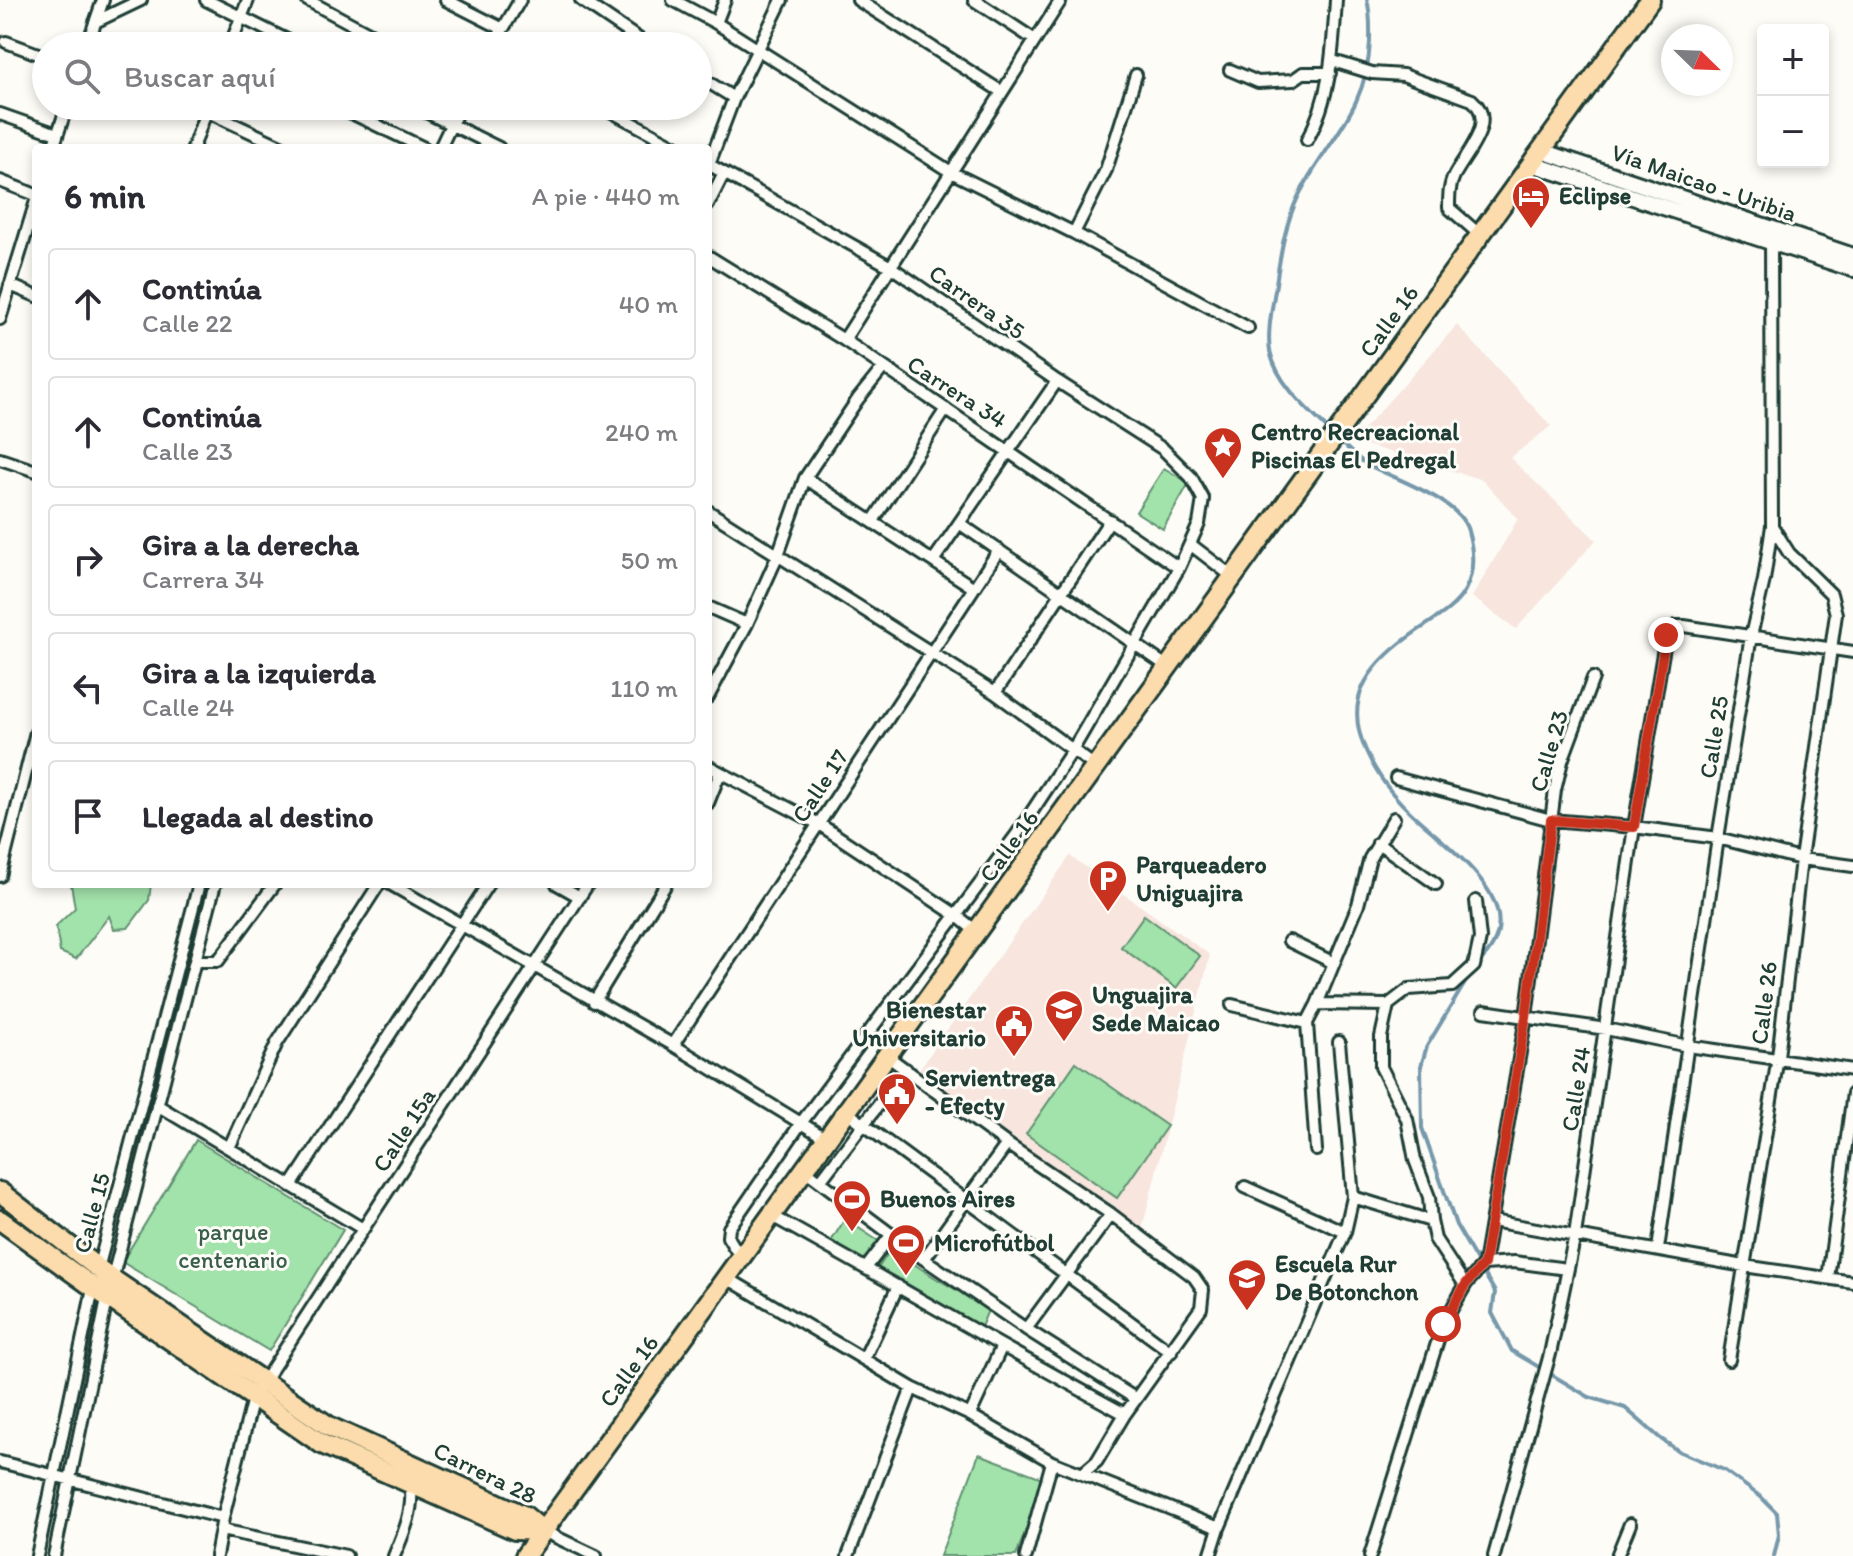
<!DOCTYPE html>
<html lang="es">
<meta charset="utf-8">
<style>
:root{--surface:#fff;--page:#f7f7f7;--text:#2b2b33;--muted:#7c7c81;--line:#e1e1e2}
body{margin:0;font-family:Itim,sans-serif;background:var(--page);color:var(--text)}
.controls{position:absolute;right:24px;top:24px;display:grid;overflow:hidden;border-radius:8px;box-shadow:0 4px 12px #0003}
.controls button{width:72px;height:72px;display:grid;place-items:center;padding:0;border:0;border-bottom:2px solid var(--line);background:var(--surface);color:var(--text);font:40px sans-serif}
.compass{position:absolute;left:1661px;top:24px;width:72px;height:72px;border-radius:50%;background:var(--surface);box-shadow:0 4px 12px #0003;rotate:113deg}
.stop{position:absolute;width:24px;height:24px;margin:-18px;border:6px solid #c8321e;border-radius:50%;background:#fff}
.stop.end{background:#c8321e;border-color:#fff;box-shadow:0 2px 8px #0008}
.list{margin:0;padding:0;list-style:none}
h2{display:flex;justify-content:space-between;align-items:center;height:104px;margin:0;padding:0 32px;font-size:34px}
h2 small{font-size:26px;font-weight:400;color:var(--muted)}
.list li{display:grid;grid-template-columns:52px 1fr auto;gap:24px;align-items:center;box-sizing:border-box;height:112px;margin:0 16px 16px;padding:0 16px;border:2px solid var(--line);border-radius:8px}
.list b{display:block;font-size:30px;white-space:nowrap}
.list p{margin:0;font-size:26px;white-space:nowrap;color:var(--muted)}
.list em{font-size:26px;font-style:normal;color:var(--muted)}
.icon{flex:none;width:44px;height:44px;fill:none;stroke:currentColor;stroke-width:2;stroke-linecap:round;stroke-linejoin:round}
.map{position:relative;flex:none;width:1853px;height:1556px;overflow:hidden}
.search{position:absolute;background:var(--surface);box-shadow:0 4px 12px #0003;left:32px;top:32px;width:680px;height:88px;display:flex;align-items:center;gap:20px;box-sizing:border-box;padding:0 28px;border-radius:44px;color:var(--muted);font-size:30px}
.panel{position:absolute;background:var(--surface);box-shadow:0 4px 12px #0003;left:32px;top:144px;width:680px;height:744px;border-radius:8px}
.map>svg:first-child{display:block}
.built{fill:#f7e5de}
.green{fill:#a2e2ab;stroke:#609070;stroke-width:2}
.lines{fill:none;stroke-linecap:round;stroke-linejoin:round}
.stream{stroke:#7698aa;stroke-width:4}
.street-casing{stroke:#1f3d34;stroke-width:16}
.secondary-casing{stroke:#1f3d34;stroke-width:20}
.highway-casing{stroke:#1f3d34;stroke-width:24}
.street{stroke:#fdfcf7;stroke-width:10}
.secondary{stroke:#fdfcf7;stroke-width:14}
.highway{stroke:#fcdcac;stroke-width:18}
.route{stroke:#c8321e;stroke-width:10}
.labels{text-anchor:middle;stroke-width:6;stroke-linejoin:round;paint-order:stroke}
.street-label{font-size:24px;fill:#1f3d34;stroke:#fdfcf7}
.poi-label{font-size:24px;font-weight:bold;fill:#1f3d34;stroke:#fdfcf7;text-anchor:start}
.park-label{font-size:24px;fill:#395e4c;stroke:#fdfcf7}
</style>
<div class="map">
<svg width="1853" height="1556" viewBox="0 0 1853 1556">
<rect width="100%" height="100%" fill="#fdfcf7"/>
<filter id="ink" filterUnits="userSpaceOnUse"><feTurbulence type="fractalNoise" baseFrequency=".0125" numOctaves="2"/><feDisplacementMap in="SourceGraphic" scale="16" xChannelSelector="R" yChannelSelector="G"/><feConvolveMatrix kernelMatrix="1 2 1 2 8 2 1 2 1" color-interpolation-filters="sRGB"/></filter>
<g filter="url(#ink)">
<path class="built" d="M1457,325L1551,426L1510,458L1596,540L1516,629L1472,597L1518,519L1483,480L1353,441Z
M1070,856L1210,955L1141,1233L916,1074Z"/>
<path class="green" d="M1164,468L1189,483L1163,529L1136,512Z
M71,884H151L149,900L128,928L114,929L109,916L76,959L60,952L56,926L75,908Z
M1144,915L1200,956L1176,988L1121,947Z
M1076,1062L1167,1126L1117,1198L1026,1134Z
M196,1140L343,1230L269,1351L122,1262Z
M845,1219L889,1248L873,1274L827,1248Z
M891,1249L937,1279L989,1308L981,1327L923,1302L874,1274Z
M979,1454L1045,1479L1016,1556H940Z"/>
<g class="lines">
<path class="stream" d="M1332,433C1308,410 1277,384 1270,351C1267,332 1272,309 1275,290C1280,258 1284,225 1299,195C1328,139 1367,111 1370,42C1370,28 1371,14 1367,0
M1338,439C1346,447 1355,457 1365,463C1393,479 1460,499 1468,531C1473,549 1475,572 1465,590C1455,610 1427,623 1410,636C1367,667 1342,701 1367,753C1377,775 1392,795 1410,812C1447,848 1540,907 1478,963
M1471,973L1427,1046L1421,1066L1422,1128L1456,1225L1495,1292L1492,1313L1512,1351L1589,1397L1625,1408L1661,1439L1680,1452L1724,1470L1761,1497L1777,1513L1779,1535L1774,1556"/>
<defs>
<path id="street" d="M206,0L299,46
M307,0L393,46
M446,0L503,29
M581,0L649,46
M673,0L716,23L951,172L1074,233L1248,328
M858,0L1002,92
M974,0L1035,40
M95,22L141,0
M716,23L725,0
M6,42L46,57
M87,46L103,0
M230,46L248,0
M493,46L520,0
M1333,61L1372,73L1403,75L1472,100C1498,122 1465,154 1454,176C1449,186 1449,197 1449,208L1480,235
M1230,70L1258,82L1293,80L1303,73H1330
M698,76L734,98
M337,106L424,148
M414,106L499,148
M601,106L679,148
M206,111L285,148
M0,114L57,134
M1307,140C1331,98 1333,48 1336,0
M53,148L67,106
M193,148L208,106
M440,148L460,106
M708,164L891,267L1057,381L1163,449L1191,477L1203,499L1199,524L1179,568L1072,751L1017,834L801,1123L729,1228L728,1237L741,1258
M709,164L734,98L782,0
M0,181L36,195
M708,205L724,173
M1074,233L1106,170L1136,75
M708,256L844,340L1179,568
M10,285L36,296
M0,319L36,201
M844,340L1061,0
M0,459L36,471
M805,478L974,588
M708,511L995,693L1096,767
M873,521L946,409
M959,523L1168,667
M1190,544L1233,577
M933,561L1057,381
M708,607L747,624
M995,693L1110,520
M708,697L747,624L778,555L805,478L858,399L883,368
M708,766L819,824L956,915L977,932
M1396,778L1551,820L1634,827L1718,838L1801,859L1853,866
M708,803L720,773
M1378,843L1436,884
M0,876L36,732
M390,884L673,1045L827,1139
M557,884L580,897
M1289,941L1334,963
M195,961H218L275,884
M594,1002L666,884
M1317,1004L1388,1005
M1232,1005L1307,1023
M1484,1011L1606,1029L1688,1046L1853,1070
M673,1045L999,550
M887,1056L1007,1144L1111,1214L1194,1277L1203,1290L1201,1308L1125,1414L1097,1461L1082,1474
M157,1105L363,1229
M847,1112L1171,1352
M229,1148L277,1043L379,884
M1316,1150L1307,1023L1317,1004L1358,905L1370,858L1394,818
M805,1170L924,1259L1026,1329L1136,1399
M821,1180L906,1069
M291,1186L488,884
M1245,1187L1345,1232
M1353,1197L1431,1221L1435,1239L1465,1285
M772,1216C890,1281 1006,1350 1125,1414
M1431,1221L1429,1197L1415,1160L1407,1119L1381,1067V1037L1388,1005L1409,989L1452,986L1474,966L1480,938L1476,901
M1492,1221L1744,1266L1853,1282
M1658,1249L1718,838L1751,636L1764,580L1772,526L1771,236
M924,1259L1007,1144
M1484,1264L1526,1017L1555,790L1562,761L1593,678
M1484,1264L1514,1262L1567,1269
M866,1268L892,1234
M98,1269L199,884
M727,1278L912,1388L970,1415L1052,1462L1219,1528
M1828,1278L1853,1093
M112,1280L215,884
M1026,1329L1111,1214
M864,1359L898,1286
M1729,1360L1778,1057L1801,859L1836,614L1831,594L1789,553L1772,526
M970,1415L1001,1348
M0,1462L223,1518
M221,1530L346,1556
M543,1531L596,1556
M37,1556L94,1284
M54,1556L108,1295
M216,1556L223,1518L253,1398L588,884
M394,1556C404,1533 415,1508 410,1483
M848,1556L912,1388
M1026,1556L1052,1462
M1210,1556L1219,1528L1345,1232L1353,1197L1339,1042
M1370,1556L1443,1324L1466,1284L1484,1264
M1494,1556L1550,1354L1575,1235L1634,827L1666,635L1676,626H1684L1853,652
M1617,1556L1630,1524"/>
<path id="secondary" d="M1542,151L1853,256
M1532,164L1853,269"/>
<path id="highway" d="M0,1192L112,1279L330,1427L525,1516L543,1531
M0,1220L93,1287L322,1444L515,1530L543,1531
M525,1556L1650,0"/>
</defs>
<use href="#street" class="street-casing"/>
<use href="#secondary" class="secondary-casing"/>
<use href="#highway" class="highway-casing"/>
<use href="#street" class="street"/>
<use href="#secondary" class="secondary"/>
<use href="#highway" class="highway"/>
</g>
</g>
<g class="lines" filter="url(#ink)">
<path class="route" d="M1443,1324L1466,1284L1484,1264L1526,1017L1551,820L1634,827L1666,635"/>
</g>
<defs>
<symbol id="hotel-pin" viewBox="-11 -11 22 30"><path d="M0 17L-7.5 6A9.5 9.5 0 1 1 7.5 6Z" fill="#c8321e" stroke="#fdfcf7"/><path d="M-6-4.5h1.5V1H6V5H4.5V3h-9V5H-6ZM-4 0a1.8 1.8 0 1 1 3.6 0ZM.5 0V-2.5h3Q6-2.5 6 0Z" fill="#fff"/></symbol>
<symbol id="sight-pin" viewBox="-11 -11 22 30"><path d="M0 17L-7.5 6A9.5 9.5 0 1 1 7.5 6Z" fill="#c8321e" stroke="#fdfcf7"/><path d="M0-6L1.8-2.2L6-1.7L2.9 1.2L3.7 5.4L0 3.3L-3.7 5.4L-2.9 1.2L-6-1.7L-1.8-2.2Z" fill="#fff"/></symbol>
<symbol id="parking-pin" viewBox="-11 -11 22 30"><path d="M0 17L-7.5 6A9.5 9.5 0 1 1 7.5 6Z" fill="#c8321e" stroke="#fdfcf7"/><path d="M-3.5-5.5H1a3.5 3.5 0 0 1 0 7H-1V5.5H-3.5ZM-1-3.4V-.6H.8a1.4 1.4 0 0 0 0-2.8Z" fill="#fff"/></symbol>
<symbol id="university-pin" viewBox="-11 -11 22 30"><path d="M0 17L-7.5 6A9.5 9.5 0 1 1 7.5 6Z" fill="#c8321e" stroke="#fdfcf7"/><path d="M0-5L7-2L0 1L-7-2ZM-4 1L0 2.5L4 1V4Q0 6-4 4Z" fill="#fff"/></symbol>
<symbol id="civic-pin" viewBox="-11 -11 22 30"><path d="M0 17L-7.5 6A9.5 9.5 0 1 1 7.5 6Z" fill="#c8321e" stroke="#fdfcf7"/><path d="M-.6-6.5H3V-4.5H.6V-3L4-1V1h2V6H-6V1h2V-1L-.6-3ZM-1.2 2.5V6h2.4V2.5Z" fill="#fff"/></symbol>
<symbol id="stadium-pin" viewBox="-11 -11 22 30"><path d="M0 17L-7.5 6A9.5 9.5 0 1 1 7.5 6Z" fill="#c8321e" stroke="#fdfcf7"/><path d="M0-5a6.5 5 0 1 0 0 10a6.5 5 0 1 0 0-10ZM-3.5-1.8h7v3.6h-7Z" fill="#fff"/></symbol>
<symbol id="school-pin" viewBox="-11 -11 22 30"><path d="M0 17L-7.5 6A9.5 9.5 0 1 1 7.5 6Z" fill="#c8321e" stroke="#fdfcf7"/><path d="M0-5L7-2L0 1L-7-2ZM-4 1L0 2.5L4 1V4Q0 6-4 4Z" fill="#fff"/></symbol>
</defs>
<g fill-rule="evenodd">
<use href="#hotel-pin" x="1509" y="174" width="44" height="60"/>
<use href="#sight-pin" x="1201" y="424" width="44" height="60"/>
<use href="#parking-pin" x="1086" y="857" width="44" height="60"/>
<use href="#university-pin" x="1042" y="987" width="44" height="60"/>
<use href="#civic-pin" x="992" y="1002" width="44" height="60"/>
<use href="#civic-pin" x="875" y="1070" width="44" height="60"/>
<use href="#stadium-pin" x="830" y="1177" width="44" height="60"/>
<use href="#stadium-pin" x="884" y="1221" width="44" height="60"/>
<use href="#school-pin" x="1225" y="1256" width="44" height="60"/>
</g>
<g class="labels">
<g class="street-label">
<text transform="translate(1704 183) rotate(19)" y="8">Vía Maicao - Uribia</text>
<text transform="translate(977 302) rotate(35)" y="8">Carrera 35</text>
<text transform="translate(1389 321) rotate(-54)" y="8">Calle 16</text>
<text transform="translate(957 392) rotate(33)" y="8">Carrera 34</text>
<text transform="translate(1714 737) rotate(-81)" y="8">Calle 25</text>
<text transform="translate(1549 751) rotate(-74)" y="8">Calle 23</text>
<text transform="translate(820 786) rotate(-57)" y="8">Calle 17</text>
<text transform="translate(1009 846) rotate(-54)" y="8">Calle 16</text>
<text transform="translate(1764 1003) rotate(-83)" y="8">Calle 26</text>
<text transform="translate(1576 1089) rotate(-81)" y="8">Calle 24</text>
<text transform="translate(404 1130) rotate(-57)" y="8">Calle 15a</text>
<text transform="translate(92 1213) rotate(-75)" y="8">Calle 15</text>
<text transform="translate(629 1371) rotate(-54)" y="8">Calle 16</text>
<text transform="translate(485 1473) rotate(26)" y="8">Carrera 28</text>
</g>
<g class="poi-label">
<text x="1559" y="204">Eclipse</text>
<text x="1251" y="440">Centro Recreacional<tspan x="1251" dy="28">Piscinas El Pedregal</tspan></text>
<text x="1136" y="873">Parqueadero<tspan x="1136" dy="28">Uniguajira</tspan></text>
<text x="1092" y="1003">Unguajira<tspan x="1092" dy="28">Sede Maicao</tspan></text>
<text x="986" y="1018" text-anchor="end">Bienestar<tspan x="986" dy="28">Universitario</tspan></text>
<text x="925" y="1086">Servientrega<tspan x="925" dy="28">- Efecty</tspan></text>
<text x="880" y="1207">Buenos Aires</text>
<text x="934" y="1251">Microfútbol</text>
<text x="1275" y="1272">Escuela Rur<tspan x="1275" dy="28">De Botonchon</tspan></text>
</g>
<g class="park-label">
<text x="233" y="1240">parque<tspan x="233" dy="28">centenario</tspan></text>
</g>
</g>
</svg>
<div class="controls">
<button>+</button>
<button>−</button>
</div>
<svg class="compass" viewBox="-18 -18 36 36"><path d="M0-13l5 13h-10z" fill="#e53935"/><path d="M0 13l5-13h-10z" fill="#7c7c81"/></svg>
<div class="stop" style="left:1443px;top:1324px"></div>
<div class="stop end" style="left:1666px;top:635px"></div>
<div class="search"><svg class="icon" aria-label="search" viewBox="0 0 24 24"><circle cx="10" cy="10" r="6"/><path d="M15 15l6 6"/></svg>Buscar aquí</div>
<section class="panel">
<h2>6 min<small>A pie · 440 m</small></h2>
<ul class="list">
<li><svg class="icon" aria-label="ahead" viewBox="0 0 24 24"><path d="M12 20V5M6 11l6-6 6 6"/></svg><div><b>Continúa</b><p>Calle 22</p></div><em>40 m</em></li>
<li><svg class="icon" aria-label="ahead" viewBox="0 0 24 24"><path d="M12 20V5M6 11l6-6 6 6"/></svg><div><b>Continúa</b><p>Calle 23</p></div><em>240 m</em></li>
<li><svg class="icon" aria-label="right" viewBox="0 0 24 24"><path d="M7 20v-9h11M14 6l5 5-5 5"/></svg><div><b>Gira a la derecha</b><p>Carrera 34</p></div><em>50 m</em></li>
<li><svg class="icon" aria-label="left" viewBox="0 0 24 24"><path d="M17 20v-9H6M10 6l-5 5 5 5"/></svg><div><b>Gira a la izquierda</b><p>Calle 24</p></div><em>110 m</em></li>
<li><svg class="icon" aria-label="arrive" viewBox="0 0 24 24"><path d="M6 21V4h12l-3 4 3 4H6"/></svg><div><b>Llegada al destino</b></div></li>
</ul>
</section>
</div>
